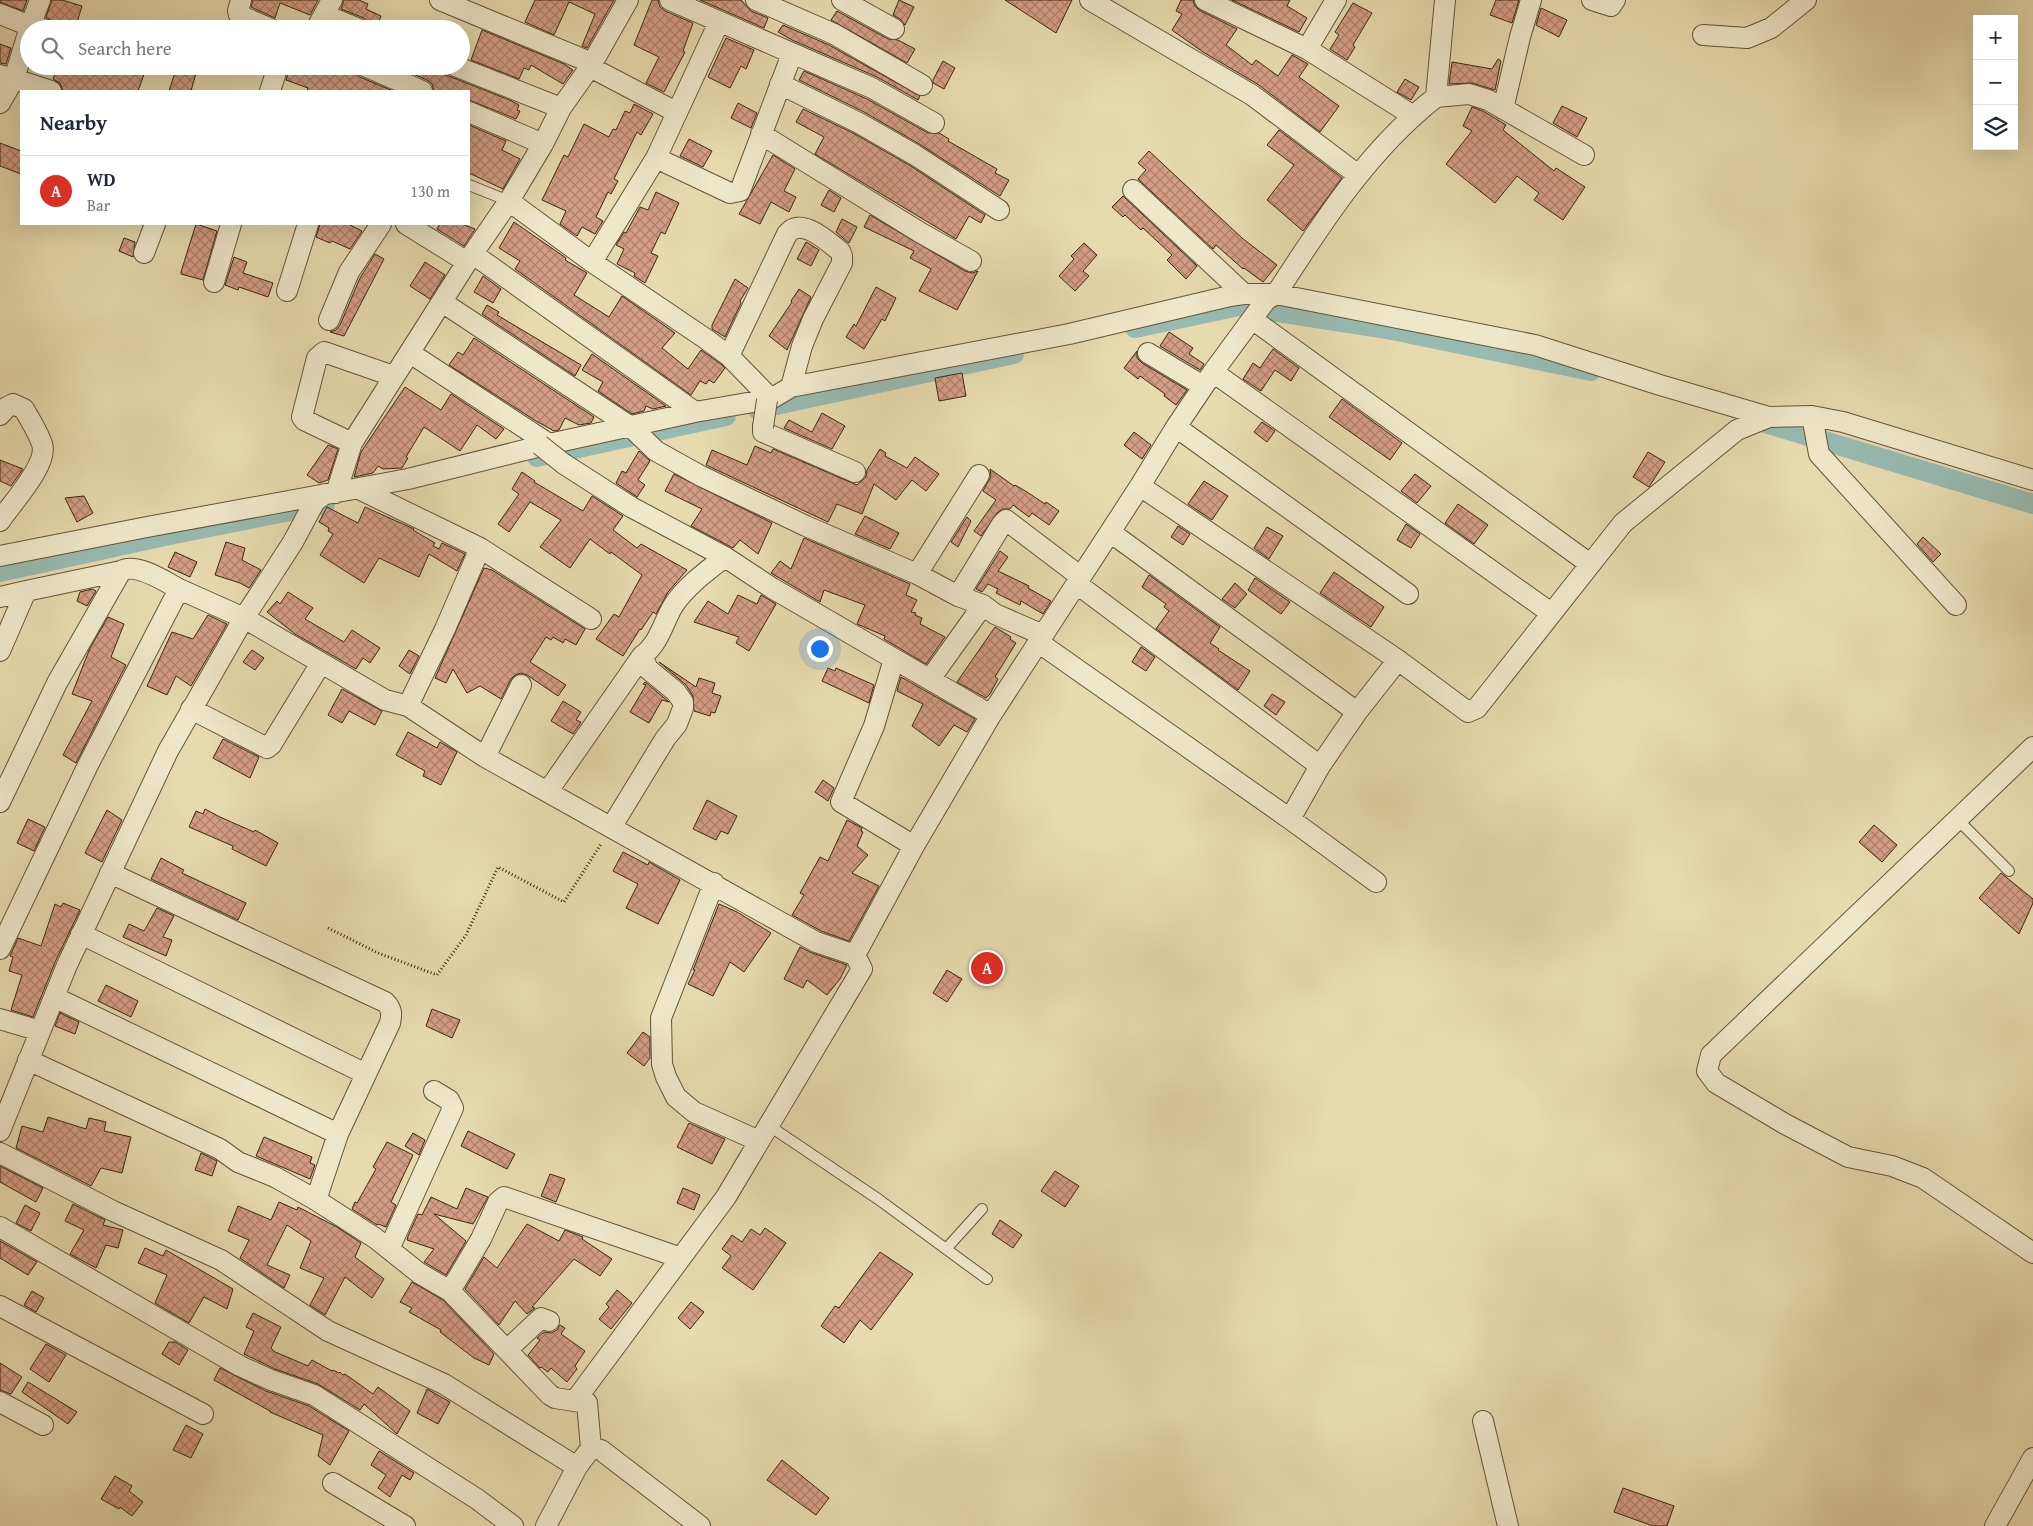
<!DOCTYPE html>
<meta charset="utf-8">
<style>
:root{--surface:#fff;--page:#f2f2f3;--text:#1f2937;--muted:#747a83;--line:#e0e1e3;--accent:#d93025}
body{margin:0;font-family:"Gentium Book Plus",serif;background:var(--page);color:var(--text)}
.controls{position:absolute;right:15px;top:15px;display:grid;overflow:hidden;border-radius:0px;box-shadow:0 5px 20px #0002}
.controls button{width:45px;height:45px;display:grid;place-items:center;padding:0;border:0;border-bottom:1px solid var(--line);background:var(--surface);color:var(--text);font:25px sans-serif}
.you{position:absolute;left:819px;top:648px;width:18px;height:18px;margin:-12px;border:4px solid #fff;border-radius:50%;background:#1a73e8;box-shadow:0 0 0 8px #1a73e833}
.badge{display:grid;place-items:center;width:32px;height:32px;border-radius:50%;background:var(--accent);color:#fff;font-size:16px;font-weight:700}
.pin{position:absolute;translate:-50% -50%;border:2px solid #fff;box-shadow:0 1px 5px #0006}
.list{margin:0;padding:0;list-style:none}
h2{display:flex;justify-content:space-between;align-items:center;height:65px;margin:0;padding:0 20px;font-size:21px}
h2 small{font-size:16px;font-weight:400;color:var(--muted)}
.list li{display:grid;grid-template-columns:32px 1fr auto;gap:15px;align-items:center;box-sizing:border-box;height:70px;padding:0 20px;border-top:1px solid var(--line)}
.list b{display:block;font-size:19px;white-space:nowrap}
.list p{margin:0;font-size:16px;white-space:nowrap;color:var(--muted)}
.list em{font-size:16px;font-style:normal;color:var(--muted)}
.icon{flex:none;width:28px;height:28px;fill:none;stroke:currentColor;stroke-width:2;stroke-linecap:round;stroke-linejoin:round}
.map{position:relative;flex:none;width:2033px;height:1526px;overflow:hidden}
.search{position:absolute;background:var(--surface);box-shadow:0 5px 20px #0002;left:20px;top:20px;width:450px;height:55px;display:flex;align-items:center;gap:12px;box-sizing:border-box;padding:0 18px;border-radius:28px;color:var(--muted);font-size:19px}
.panel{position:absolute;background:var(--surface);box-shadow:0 5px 20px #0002;left:20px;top:90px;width:450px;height:135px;border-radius:0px}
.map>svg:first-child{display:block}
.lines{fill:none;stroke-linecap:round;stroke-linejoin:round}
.canal{stroke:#97bab1;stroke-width:20}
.building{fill:url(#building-cross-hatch);stroke:#3a280d}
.lane-casing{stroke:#655435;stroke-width:12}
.street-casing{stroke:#655435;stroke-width:22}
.path{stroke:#3a280d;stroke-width:3;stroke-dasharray:1 2.5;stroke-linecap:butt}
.lane{stroke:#efe7ca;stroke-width:10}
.street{stroke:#efe7ca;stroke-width:20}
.street-bridge-casing{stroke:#655435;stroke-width:22;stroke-linecap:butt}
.street-bridge{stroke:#efe7ca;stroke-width:20}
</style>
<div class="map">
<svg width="2033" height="1526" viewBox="0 0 2033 1526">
<defs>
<pattern id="building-cross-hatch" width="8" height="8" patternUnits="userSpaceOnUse" patternTransform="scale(1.25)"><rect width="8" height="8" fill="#d49d85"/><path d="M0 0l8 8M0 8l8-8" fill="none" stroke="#ad806b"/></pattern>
</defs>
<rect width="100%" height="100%" fill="#e6daae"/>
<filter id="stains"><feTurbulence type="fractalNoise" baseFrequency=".004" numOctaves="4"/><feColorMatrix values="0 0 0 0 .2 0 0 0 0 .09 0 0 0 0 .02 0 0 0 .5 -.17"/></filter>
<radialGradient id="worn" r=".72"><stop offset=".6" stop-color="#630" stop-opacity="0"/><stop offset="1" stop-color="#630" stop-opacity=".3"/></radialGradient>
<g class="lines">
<path class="canal" d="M1135,328L1239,306L1387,329L1591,371
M757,409L1014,354
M1752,419L2033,504
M537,457L726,416
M0,572L174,534L325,504"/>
</g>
<path class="building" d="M0,0H27L23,11L0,2Z
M52,0H62L82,6L75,29H65L55,26L52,21L46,17Z
M253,0H318L310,15L280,3L275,18L251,7Z
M344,0H359L368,4L366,9L381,16L376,29H371L369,22L364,18L341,9Z
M535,0H614L587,48L582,46L595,14L569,2L554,35L525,22Z
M652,0H658L660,7L665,11L693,23L683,51L685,52L664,92L646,83L659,57L634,45Z
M700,0H741L751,11L768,18L764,28Z
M899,0L914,7L905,25L900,19L893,15Z
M1005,0H1072L1056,33Z
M1181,0H1193L1195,6L1199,10L1237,29L1226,45L1252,65L1256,60L1278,76L1292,55L1308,64L1299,77L1339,106L1320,132L1259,85L1203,52L1172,30L1182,14L1176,11Z
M1232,0H1290L1287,6L1307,18L1299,32Z
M1496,0H1519L1512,23L1490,15Z
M1353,3L1372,13L1353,45L1355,47L1347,60L1330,49L1339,35L1335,32Z
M1541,8L1567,20L1559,37L1536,25Z
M837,11L888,39L898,40L915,49L907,63L831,20Z
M783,25L829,45L920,96L918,100L877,77L792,40L778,32Z
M482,30L564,64L573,70L563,84L531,65L529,70L524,68L519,79L471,60Z
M726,38L754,50L746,69L741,66L730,88L708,77Z
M0,44L11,48L6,64L0,63Z
M1498,59L1501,61L1495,90L1472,83L1449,84L1452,62L1492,69Z
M943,61L955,68L944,89L933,83V80Z
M58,66H147L138,91H63L60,83L53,79Z
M177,66H198L191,91H169Z
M290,66H353L355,73L360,77L393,91H307L308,88L286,80Z
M395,66H423L512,101L519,105L517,110L520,111L516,119L469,100V91H434L432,84L427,80Z
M804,71L867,99L928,133H939L949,139L948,141L997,169L995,173L1009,180L1000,196L921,145L864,112L799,80Z
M1405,79L1419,87L1411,100L1397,92Z
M738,103L757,113L751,128L731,118Z
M634,104L653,114L641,135L637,132L614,179L618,181L611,194L608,192L596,217L603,221L595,234L582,227L577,236L560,224L566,211L542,200L564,155L568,157L584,124L609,137L613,129L616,130L625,111L630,113Z
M1562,106L1587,118L1577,137L1553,123Z
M1472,107L1483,111L1506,125L1503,130L1554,171L1556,168L1585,187L1563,220L1534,200L1539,193L1517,176L1495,203L1446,164L1472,131L1463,126Z
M803,109L853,133L909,165L985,215L981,223L969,216L956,239L815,154L824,137L796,122Z
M469,125L506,141L502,150L520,159L503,189L469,173Z
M1279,130L1342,178L1303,231L1267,200L1294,165L1267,145Z
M689,139L712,151L703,167L680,156Z
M0,143L21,151V174L0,166Z
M1149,151L1242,238L1277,265L1263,282L1244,268L1243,269L1216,245L1213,249L1138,179L1146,170L1138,163Z
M773,155L795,169L784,191L796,197L789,212L771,202L760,224L739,214Z
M829,190L841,198L834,212L821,205Z
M656,192L679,203L665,234L661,232L651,253L658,256L645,283L634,276L635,273L617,264L624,249L616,245L624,232L626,233L640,207L648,210Z
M1123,196L1197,266L1186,279L1167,260L1172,255L1143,228L1141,230L1125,215L1123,217L1112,207Z
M870,215L965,271L972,273L978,271L957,310L919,291L931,269L910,258L914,251L864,227Z
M842,219L857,227L849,243L836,232Z
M514,222L566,258L565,260L587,273L574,295L609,317L622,296L675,333L662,348L688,369L701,350L722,365L725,368L714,383L709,380L706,384L700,381L691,395L515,269L520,261L499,248Z
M196,224L217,231L203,280L181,274V272Z
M320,224H348L362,231L350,249L332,241L330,243L316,237Z
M440,224H462L475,229L464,246L437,229Z
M124,238L135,242L133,257L119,251Z
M806,242L819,250L811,266L797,259Z
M1084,243L1097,255L1083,271L1089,276L1075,291L1059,276L1074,259L1071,256Z
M375,254L384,259L344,336L330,332L336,330L340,325L360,278Z
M234,257L247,262L243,273L273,283L268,297L239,287L238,290L225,285Z
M425,262L445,275L430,299L410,286Z
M483,276L501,289L493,303L474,292Z
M735,279L748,288L740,301L741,303L725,337L712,329V325Z
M876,287L896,298L885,321L882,319L864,349L846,337L854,324L856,326Z
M799,289L811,297L787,350L769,336L792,302L791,301Z
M487,305L499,312L497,315L581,365L575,376L482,314Z
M1169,332L1193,348L1189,354L1204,364L1200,370L1160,346Z
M474,338L594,417L591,423L579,425L565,418L559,430L554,431L536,421L449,365L458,352L463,355Z
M1273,349L1299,368L1291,381L1275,370L1261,391L1243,379L1253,363L1260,368Z
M1137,351V358L1142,363L1187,390L1176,405L1164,396L1165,394L1140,376L1138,379L1124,368Z
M592,354L666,406L653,409L646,406L644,411L632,414L598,391L603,382L582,370Z
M962,373L966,396L939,401L935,378Z
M405,387L441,410L451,394L504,429L496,439L477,425L460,451L424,427L406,457L408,458L402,468L383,469L378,466L373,473L354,477L361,452Z
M1342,399L1402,443L1390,460L1329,417Z
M822,413L845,426L832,449L784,428L789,420L812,432Z
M1262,422L1275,431L1267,442L1254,432Z
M1134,432L1151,445L1142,459L1124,445Z
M328,445L338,449L328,480L319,483L307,475Z
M755,446L771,453L773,449L857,485L866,477L867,470L880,449L886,453L885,456L907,468L915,457L939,474L926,491L912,480L896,500L874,484L862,514L837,504L828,522L706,465L712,450L747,465Z
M639,451L650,461L638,480L645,485L637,497L616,483L622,471L626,473Z
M1648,452L1665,462L1649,487L1633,477Z
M0,460L23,469L11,486L0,481Z
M990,469L1014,486L1015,485L1027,492L1045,504L1046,502L1059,511L1049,525L1032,513L1029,517L1013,505L1010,509H1003L998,512L981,536L974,531L996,500L983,491L991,476Z
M522,472L535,481L534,482L583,511L592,496L623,516L613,530L637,548L641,544L687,570L668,592L656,614L653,612L641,630L640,629L623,656L596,639L614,614L619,617L642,575L611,552L610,554L590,539L570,568L540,547L561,520L530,502L509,532L498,524L519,494L512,489Z
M674,474L772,523L758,554L740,540L733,548L691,526L702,509L665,491Z
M1415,474L1431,486L1417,503L1401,491Z
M1204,481L1228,496L1212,520L1188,504Z
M84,496L93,513L77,522L65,498Z
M1458,504L1488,525L1474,544L1445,523Z
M327,507L358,523L365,507L414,529L413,530L435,543L433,546L439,549L442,543L465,554L457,571L429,554L419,577L379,558L364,583L320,555L333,534L328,531L329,528L319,522Z
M865,516L899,533L890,549L855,534Z
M967,517L971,521L958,547L951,542Z
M1406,524L1420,534L1411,548L1397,540Z
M1178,526L1190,534L1183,545L1171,537Z
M1267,527L1283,536L1269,559L1254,548Z
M1923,537L1941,554L1933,562L1917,544Z
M804,538L910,584L906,595L917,600L911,612L916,613L915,615L922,618L920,624L945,637L926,664L884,639L885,636L857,624L865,605L824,590L820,602L771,573L780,561L791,569Z
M226,542L245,548L242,560L261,570L249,588L240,583L215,575Z
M1000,551L1008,557L998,571L1029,586L1028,588L1051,601L1043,614L1021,601L1020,605L996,593L998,589L988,584L982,592L976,589Z
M175,552L197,562L190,577L168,567Z
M484,568L492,570L585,629L576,645L565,639L563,643L553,637L551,640L546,637L530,662L566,685L558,696L527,675L521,673L515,675L511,679L501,699L480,686L467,693L453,669L446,683L435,678Z
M1334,572L1384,607L1371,627L1320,593Z
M1149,575L1220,627L1210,643L1219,649L1218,650L1250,671L1238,690L1156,629L1169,611L1164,607L1166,604L1142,587Z
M1255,578L1290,602L1281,614L1248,590Z
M1235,583L1247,594L1235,608L1222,599Z
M92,589L96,591L87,606L77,601L80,592Z
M288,592L313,608L305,619L344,642L352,630L380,648L370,663L363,658L356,669L295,634L267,612L277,601L280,604Z
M738,595L757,604L761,595L776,604L749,651L736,643L739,637L694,622L708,601L728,614Z
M208,615L227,624L191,686L176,676L167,695L147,686L172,632L193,639Z
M108,617L124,624L111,657L126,665L76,763L63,755L92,701L72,694L90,648Z
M995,627L1011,637L1010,639L1016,643L995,677L998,679L990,694L986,698L957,682Z
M1141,647L1155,657L1146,671L1132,662Z
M252,650L264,658L255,670L243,662Z
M409,650L419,656L410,674L399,666Z
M659,662L696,687L699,678L715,683L712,693L721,696L715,713L711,712L710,716L694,711L693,696L686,685Z
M828,668L835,671L836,668L874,685L869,703L822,681Z
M901,677L975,719L967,732L954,725L939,746L912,726L923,704L897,691Z
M645,682L669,702L662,700L649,723L630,712L646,685L643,684Z
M342,689L382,711L375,725L349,711L342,723L328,715Z
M1272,694L1285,702L1276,715L1264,706Z
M563,701L581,712L576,720L581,722L573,734L551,721Z
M408,732L437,748L440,742L457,752L441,785L423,776L425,771L396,755Z
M223,739L259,757L250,778L213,758Z
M823,780L834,788L828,801L815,792Z
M707,800L737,816L728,834L721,831L716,840L693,829Z
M205,809L220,817L254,832L255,830L278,843L266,866L232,849L233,846L189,827L196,811L203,814Z
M107,810L122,820L102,862L85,853Z
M28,819L45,827L34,851L17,843Z
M847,820L862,828L861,831L863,832L857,846L868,855L852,873L879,886L849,941L821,931L792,915L804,895L800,893L820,857L828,861Z
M1874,825L1897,845L1882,862L1859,842Z
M623,852L648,865L649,862L680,880L658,924L626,908L638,884L613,871Z
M161,858L184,870L182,873L246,903L238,920L151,879Z
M2001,873L2033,899V903L2019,934L1979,898Z
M63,903L80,910L56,960L33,1017L11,1010L22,975L9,971L13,957L10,956L18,938L41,946L55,904L61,907Z
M719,904L737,912L771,933L744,972L730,962L713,996L688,984L695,970H693Z
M157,908L174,916L163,937L172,940L166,956L123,937L129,924L144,931Z
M800,947L812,953L847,965L840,979L827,995L807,980L803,988L784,979Z
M947,970L962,979L947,1002L933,993Z
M106,985L138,1001L131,1017L98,1001Z
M432,1009L460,1020L452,1038L426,1026Z
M60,1013L79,1022L75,1034L55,1026Z
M643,1032L650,1037V1058L644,1066L627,1053Z
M48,1117L86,1129L89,1118L106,1122L104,1131L131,1137L122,1173L101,1168L91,1186L16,1148L22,1126L43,1132Z
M689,1123L725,1139L712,1164L677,1147Z
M468,1131L515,1154L507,1169L461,1146Z
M413,1133L425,1140L419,1155L405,1146Z
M264,1137L312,1157L310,1163L315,1165L310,1179L256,1156Z
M387,1142L413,1155L391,1202L396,1205L386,1227L378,1224L377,1225L352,1209L355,1202L357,1203L376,1169L373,1167Z
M201,1153L217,1161L212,1176L195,1170Z
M0,1166L43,1188L36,1202L0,1182Z
M1055,1171L1079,1186L1065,1207L1041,1191Z
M550,1174L565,1179L556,1202L541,1196Z
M466,1188L488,1197L473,1224L434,1214L466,1241L446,1275L424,1262L434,1249L407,1240L408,1236L418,1214L422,1215L431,1197L457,1209Z
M683,1188L700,1195L694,1210L677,1203Z
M279,1202L297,1210L298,1207L337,1227L361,1243L355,1257L384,1279L372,1298L345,1277L325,1315L310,1305L324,1278L300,1268L311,1241L287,1225L267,1265L290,1275L284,1288L240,1258L249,1240L228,1231L238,1206L271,1220Z
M73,1204L105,1220L103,1225L123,1230L118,1248L106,1245L96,1268L70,1254L84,1230L65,1221Z
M25,1205L40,1213L31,1231L16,1223Z
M1000,1220L1022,1235L1013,1248L992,1234Z
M527,1224L559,1241L565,1230L583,1237L582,1239L612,1259L600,1276L574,1259L532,1307L535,1308L527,1314L515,1301L499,1325L465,1289L484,1257L497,1268Z
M765,1228L786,1243L753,1290L722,1268L731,1256L722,1249L732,1235L742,1242L751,1229L760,1235Z
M0,1241L37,1262L28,1275L0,1258Z
M145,1248L163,1256L166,1250L233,1289L227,1309L204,1297L189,1323L155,1303L167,1275L138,1263Z
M880,1252L913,1274L871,1330L860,1320L844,1343L821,1326L835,1306L839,1308Z
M412,1282L443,1300L494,1354L489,1365L474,1358L440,1332L441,1330L409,1312L412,1308L400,1302Z
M617,1290L632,1303L611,1329L599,1319L609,1307L606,1304Z
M32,1291L44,1298L36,1312L24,1305Z
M691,1302L704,1312L690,1329L678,1318Z
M253,1313L281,1327L271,1348L273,1350V1351L308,1366L312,1360L332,1371L333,1370L339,1373L340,1372L343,1375L345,1374L373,1394L378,1387L410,1411L397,1434L364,1404L360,1410L318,1384L275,1369L244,1354L254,1331L246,1327Z
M560,1325L565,1328L561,1334L585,1351L575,1366L577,1369L567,1382L551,1368L548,1372L541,1367L540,1368L528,1355L540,1340L537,1338L544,1332L551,1333L557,1330Z
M169,1342H175L188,1350L179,1365L162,1354Z
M46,1344L66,1355L49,1382L30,1369Z
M0,1363L22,1377L11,1394L0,1390Z
M220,1368L266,1391L309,1406L349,1431L330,1465L318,1456L323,1435L270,1412V1411L214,1380Z
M28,1382L77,1412L68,1424L22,1392Z
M427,1389L450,1402L438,1424L417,1413Z
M186,1425L203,1434L191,1458L173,1450Z
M379,1451L414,1473L410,1480L402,1475L390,1497L378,1488L386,1475L371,1465Z
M782,1460L829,1498L816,1515L767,1480Z
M115,1476L132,1486L129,1491L143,1502L132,1516L120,1507L119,1509L101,1499Z
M1623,1488L1674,1506L1667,1526H1653L1614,1512Z"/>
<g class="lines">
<defs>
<path id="lane" d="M469,185L509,201
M1957,819L2009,871
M768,1125L878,1199L987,1279
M946,1249L982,1209"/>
<path id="street" d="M241,0L238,11L239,15L271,29
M440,0L592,63
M670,0L872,88L934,123
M756,0L834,34L922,85
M842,0L894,29
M1090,0L1252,95L1358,175
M1205,0L1307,49L1412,115
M1592,0L1611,6L1615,0
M0,14L30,26L44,29
M325,15L359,29
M29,29L40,0
M316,29L332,0
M1703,35L1747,38L1771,28L1806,0
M1307,49L1336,0
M365,66L422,91
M455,66L561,108
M590,67L676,112
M0,75L14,79L29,30
M780,84L859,123L915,155L999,210
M270,91L278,66
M1436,97L1469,94L1488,100L1584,155
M0,103L14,79L51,91
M1503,109L1520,37L1531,0
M469,112L543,144
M761,134L921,233L971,261
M656,158L730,193L740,191L792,54
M1133,190L1244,294
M509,201L592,262L706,339L729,356L771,399
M406,224L467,262
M144,253L155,224
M473,254L695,412
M592,262L656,158L719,22
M214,282L231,224
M287,291L308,224
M442,302L631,427L656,451L701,476L806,526L917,574L958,596L983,605L995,614L1043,635
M1252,319L1590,564
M329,320L349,272L381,224
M410,353L549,444L542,445
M1148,353L1203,386
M729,356L787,234C801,216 827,241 840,251L842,256V263L813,319L802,346L791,387
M1213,372L1551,613
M0,415L7,407L13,404L24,409C30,420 38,432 42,444C49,464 11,504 0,521
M1812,416L1819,454L1956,605
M763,427V432L855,472
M1176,427L1408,594
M352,443L304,420L302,417L317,358L324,352L393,376
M564,464L631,507L725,557L772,588L991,715
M1140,486L1398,660L1468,712L1477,708L1623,523L1737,430L1769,417
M359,489L480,548L591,619
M336,493L352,443L467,262L509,201L543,144L561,108L590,67L628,0
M1110,532L1357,712
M0,556L147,527L408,479L549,444L695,412L771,399L791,387L1069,334L1230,296L1244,294H1276L1535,345L1660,385L1769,417L1812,416L1843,422L2033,480
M917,574L979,475
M1077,584L1320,766
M958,596L1002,524L1006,520L1081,577
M0,597L26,591
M1038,642L1290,819L1320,766L1357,712L1398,660
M0,651L26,591L121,571
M894,659L874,726L841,802L914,846
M930,679L983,605
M408,706L445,629L480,548
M191,709L267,748L271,745L321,663
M2033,747L1711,1055L1707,1071L1716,1083L1785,1124L1848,1157L1892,1166L1923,1178L2033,1253
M485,757L521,685
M548,791L642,656
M0,802L57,683L121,571C136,562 166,582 179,589
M1290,819L1376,882
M612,826L665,739L677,724L683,708V702L676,692L648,669L642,656C659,644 663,623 673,606C685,587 708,570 725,557
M110,873L385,1002C392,1009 392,1014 390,1023L338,1134L316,1200
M714,883L661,1018L662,1064L666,1077L676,1097L694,1112L759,1141
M81,934L366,1074
M0,949L88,765L179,589L244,618L385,700L408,706L485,757L816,942L855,955L862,969L726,1197L577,1398L587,1403
M855,955L914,846L991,715L1140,486L1176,427L1213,372L1266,300L1276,294C1322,223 1369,149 1436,97L1445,0
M54,997L338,1134
M0,1019L40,1031
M28,1060L220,1149L238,1162L275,1177L316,1200L375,1238L419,1273L450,1291L550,1395L555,1398L587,1403
M0,1131L67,965L168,751L244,618L293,542L315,501L325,494
M0,1153L113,1211L221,1260L328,1331L444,1384L577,1467
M0,1227L240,1366L271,1380L314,1395L477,1499L513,1526
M389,1249L453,1108L449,1100L434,1091
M450,1291L481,1239L498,1202L504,1197L681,1258
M0,1306L203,1414
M507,1350L541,1318L549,1321
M0,1402L43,1425
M1483,1421L1508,1526
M591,1448L601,1450L700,1526
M333,1483L405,1526
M546,1526L577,1467L591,1448L587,1403
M1995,1526L2033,1458"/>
</defs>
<use href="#lane" class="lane-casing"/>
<use href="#street" class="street-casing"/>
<path class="path" d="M328,928L378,953L437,975L466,935L498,867L564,902L601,844"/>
<use href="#lane" class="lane"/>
<use href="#street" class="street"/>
<defs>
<path id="street-bridge" d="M763,427L767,400
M540,445L564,464"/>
</defs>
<use href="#street-bridge" class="street-bridge-casing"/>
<use href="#street-bridge" class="street-bridge"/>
</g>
<rect width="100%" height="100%" filter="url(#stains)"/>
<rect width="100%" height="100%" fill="url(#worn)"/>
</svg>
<div class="controls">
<button>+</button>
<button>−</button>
<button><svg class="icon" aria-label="layers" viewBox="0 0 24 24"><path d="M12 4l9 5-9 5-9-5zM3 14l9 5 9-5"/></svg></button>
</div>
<div class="you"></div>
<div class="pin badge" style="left:987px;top:968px">A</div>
<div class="search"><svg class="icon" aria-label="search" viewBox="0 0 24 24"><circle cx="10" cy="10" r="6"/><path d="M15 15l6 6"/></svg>Search here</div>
<section class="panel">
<h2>Nearby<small></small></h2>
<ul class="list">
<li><span class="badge">A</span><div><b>WD</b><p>Bar</p></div><em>130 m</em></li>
</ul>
</section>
</div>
